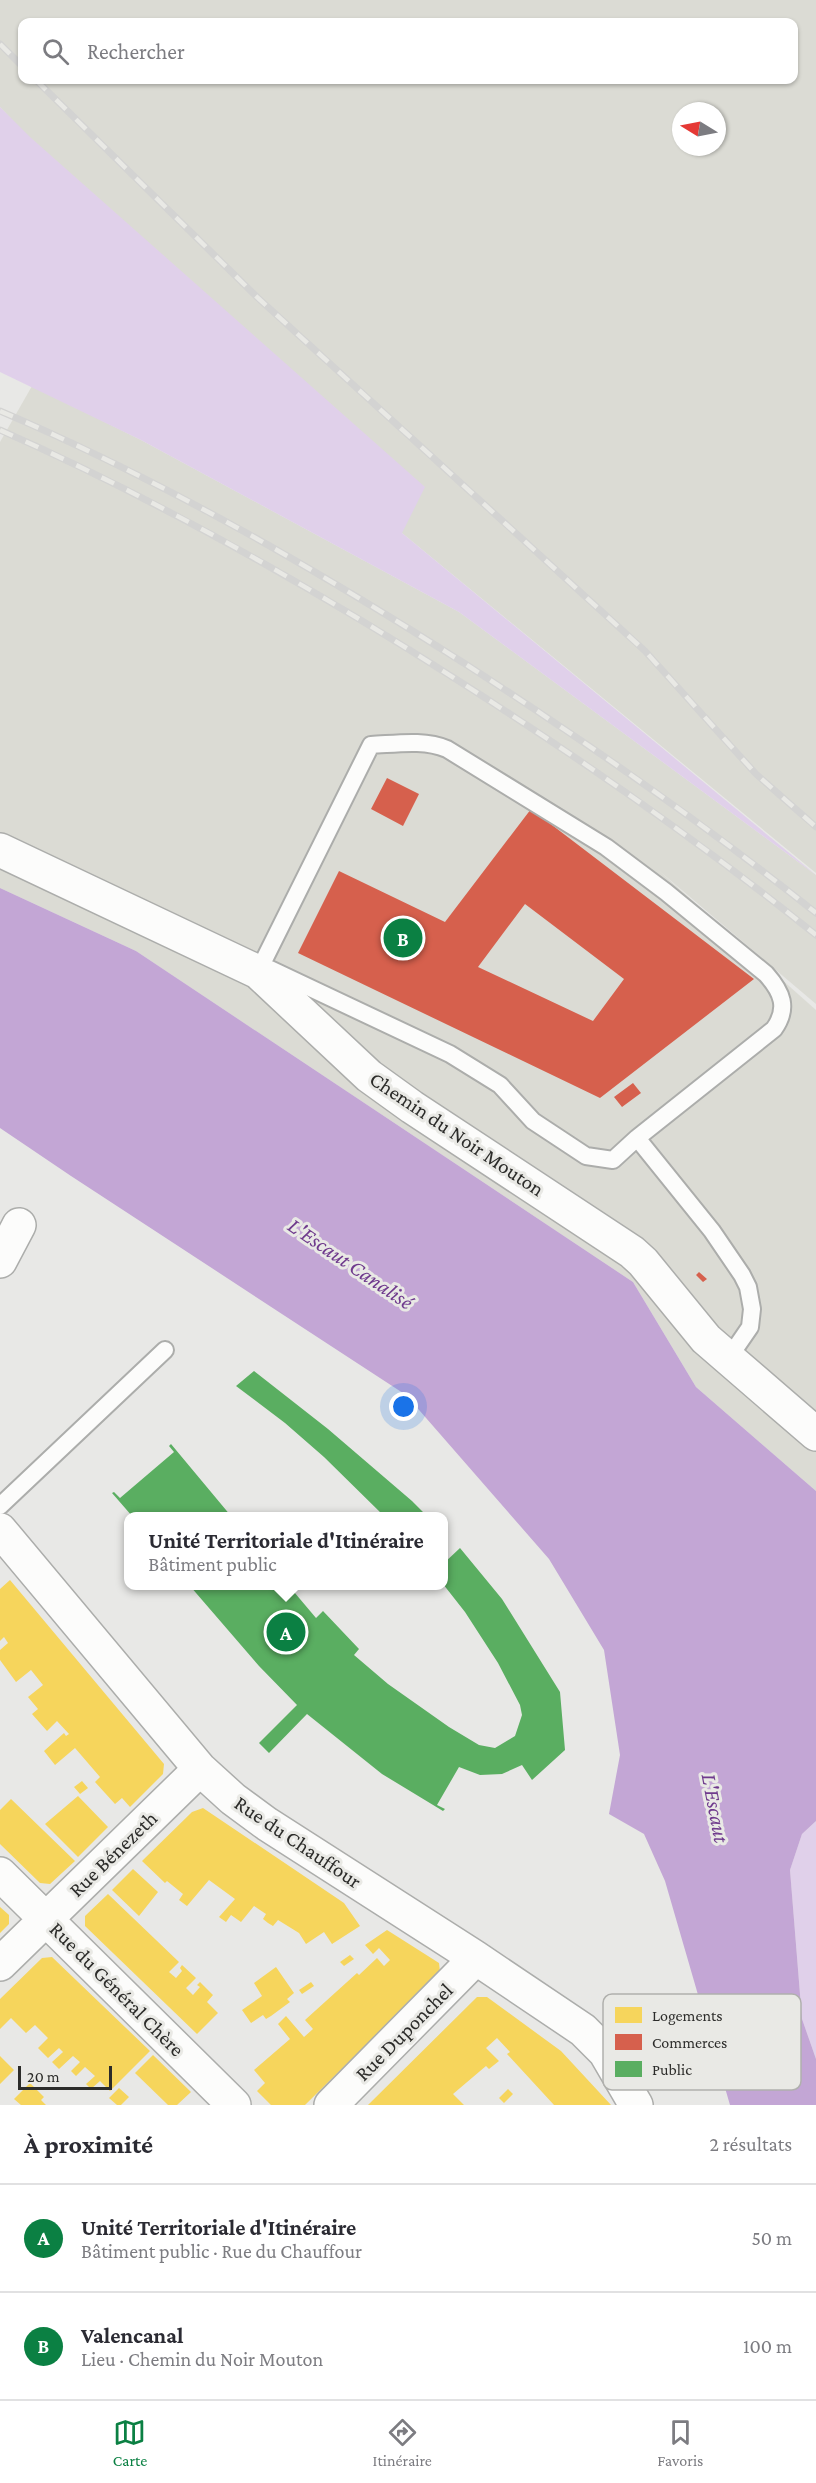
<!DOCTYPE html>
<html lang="fr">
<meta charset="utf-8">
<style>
:root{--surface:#fff;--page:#f7f7f7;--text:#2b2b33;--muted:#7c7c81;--line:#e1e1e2;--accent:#0b8043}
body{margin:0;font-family:"Crimson Pro",serif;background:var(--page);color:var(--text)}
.compass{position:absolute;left:672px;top:102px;width:54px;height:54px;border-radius:50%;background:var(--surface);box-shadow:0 2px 4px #0004;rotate:280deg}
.scale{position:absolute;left:18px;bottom:15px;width:94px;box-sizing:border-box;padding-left:6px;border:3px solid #2c2c2a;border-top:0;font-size:16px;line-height:21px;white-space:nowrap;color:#2c2c2a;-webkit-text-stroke:4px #e9e9e5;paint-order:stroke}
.you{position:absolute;left:404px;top:1407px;width:21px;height:21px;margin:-15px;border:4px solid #fff;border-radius:50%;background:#1a73e8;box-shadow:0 0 0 9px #1a73e833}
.badge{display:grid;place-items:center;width:39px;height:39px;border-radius:50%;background:var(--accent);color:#fff;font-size:20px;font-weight:700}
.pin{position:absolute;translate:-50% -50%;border:3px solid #fff;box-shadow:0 2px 6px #0006}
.popup{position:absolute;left:124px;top:1512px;width:324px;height:78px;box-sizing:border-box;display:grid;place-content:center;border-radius:12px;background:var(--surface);filter:drop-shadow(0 2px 4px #0005);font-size:20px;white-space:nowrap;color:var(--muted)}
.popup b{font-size:22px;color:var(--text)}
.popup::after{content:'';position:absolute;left:50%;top:100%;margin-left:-12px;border:12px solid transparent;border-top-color:var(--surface)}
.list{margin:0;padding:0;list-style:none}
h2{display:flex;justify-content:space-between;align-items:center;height:78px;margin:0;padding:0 24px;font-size:26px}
h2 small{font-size:20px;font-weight:400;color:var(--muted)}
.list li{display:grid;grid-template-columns:39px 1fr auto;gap:18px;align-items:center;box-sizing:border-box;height:108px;padding:0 24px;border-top:2px solid var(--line)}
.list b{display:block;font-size:22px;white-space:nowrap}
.list p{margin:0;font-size:20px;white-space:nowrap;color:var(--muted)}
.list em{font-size:20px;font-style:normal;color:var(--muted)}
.icon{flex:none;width:33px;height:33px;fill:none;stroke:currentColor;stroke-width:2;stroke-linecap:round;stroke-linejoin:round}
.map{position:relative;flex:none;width:816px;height:2105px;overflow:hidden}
.search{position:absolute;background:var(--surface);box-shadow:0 2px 4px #0004;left:18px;right:18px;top:18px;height:66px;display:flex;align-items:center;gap:15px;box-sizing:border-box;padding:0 21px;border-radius:12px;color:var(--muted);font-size:22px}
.sheet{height:294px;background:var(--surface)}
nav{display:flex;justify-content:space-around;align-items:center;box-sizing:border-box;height:84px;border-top:2px solid var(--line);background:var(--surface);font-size:16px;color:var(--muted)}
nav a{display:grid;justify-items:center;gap:3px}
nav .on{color:var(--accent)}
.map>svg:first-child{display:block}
.built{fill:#dbdbd4;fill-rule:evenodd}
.green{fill:#e0d0ea}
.water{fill:#c3a6d5}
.homes{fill:#f6d55c}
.shops{fill:#d6604d;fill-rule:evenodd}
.public{fill:#5aae61}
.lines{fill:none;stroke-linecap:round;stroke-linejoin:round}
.lane-casing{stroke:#acadab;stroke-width:20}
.street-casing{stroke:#acadab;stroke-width:36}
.lane{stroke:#fcfcfb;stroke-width:16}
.street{stroke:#fcfcfb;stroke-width:33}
.rail-casing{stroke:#d3d3d2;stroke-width:7}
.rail{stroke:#e9e9e5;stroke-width:4.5;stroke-dasharray:14;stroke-linecap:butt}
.labels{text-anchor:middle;stroke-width:6;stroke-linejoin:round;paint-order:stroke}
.street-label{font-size:21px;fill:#2c2c2a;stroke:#e9e9e5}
.water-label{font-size:22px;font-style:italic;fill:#6f3a8d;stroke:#e9e9e5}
.key{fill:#e9e9e5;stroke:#b0b0ad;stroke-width:1.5}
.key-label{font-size:16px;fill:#2c2c2a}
</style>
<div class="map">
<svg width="816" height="2105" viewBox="0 0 816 2105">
<rect width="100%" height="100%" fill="#e8e8e6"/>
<path class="built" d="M0,0H816V873L402,533L0,107ZM22,22H794V80H22ZM681,111H717V147H681Z
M32,386L141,440L459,612L816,875V1004L657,869L816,1010V1491L696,1387L633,1282L136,951L0,888V442Z"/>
<path class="green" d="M0,107L30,137L425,487L402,533L816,875L459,612L141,440L0,372Z
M816,1821V2059L802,2019L790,1870L802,1834Z"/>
<path class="water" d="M0,888L136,951L633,1282L696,1387L816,1491V1821L802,1834L790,1870L802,2019L816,2059V2105H730L665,1881L644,1834L609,1814L620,1755L604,1650L549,1559L406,1395L71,1176L0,1128Z"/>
<path class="homes" d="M10,1580L164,1764L163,1774L130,1807L122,1798L115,1804L95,1782L100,1777L75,1748L55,1765L44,1751L64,1733L66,1736L69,1734L57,1721L47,1731L32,1714L38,1709L28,1697L43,1685L31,1670L16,1682L0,1660V1650L8,1643L4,1637L0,1641V1589Z
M82,1781L88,1788L80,1794L74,1787Z
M78,1796L108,1827L78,1857L45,1824Z
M11,1799L75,1861L50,1884L40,1883L0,1844V1810Z
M203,1808L344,1903L360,1926L332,1944L324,1932L306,1944L299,1933L278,1920L273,1926L268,1923L263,1919L266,1914L254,1906L241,1922L231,1915L226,1922L219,1917L235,1899L209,1880L187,1906L179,1900L183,1894L167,1881L165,1883L142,1861L192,1812Z
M133,1869L158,1892L139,1916L112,1890Z
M108,1894L179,1962L169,1972L176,1978L182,1971L180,1968L182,1965L196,1978L186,1988L193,1995L200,1987L197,1985L200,1982L213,1995L207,2002L218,2013L197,2034L85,1926V1916Z
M0,1907L9,1915V1924L0,1933Z
M387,1930L439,1963L440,1972L305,2105H271L257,2091L265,2083L254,2070L290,2039L278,2024L286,2016L304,2037L313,2029L305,2020L357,1973L359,1975L377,1958L384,1966L390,1960L379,1948L373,1954L365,1945Z
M350,1955L354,1959L344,1966L340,1962Z
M52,1957L150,2051L110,2091L100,2081L91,2089L86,2084L95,2076L85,2067L76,2076L71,2071L80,2062L73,2056L59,2069L52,2062L63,2052L59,2048L48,2058L38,2048L48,2038L35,2025L26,2033L11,2018L0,2029V1999L42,1958Z
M276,1967L294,1993L287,1999L290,2002L271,2016L266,2019L263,2015L251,2023L242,2010L262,1996L254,1983Z
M311,1982L314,1986L302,1994L299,1990Z
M477,1997H487L561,2051L611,2105H554L507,2054L510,2052L497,2038L486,2048L499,2061L489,2069L486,2066L453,2094L464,2105H368Z
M153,2055L191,2092L177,2105H168L135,2073Z
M0,2056L14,2070L0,2084Z
M30,2083L44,2097L41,2100L46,2105H21L14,2099Z
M119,2088L129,2097L121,2105H117L109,2098Z
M508,2089L513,2094L504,2103L499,2098Z"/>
<path class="shops" d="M387,778L419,794L403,826L371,809Z
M531,809L754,979L600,1098L298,953L339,871L445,922ZM525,904L624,979L593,1021L478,967Z
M633,1083L641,1093L622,1107L614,1097Z
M699,1272L707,1279L703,1282L696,1275Z"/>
<path class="public" d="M254,1371L328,1429L412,1501L427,1516H384L324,1457L285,1423L236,1386Z
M171,1444L231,1516H132L112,1493L114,1492L120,1498L174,1452L169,1446Z
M460,1548L502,1599L560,1692L565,1750L532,1780L522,1765L502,1774L480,1775L459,1767L437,1805L445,1809L443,1811L382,1774L307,1714L269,1753L259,1743L297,1705L259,1666L190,1586H289L316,1618L323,1611L359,1649L354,1655L388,1684L449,1727L479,1745L495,1748L515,1736L522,1715L520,1705L498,1663L465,1612L443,1584V1564Z"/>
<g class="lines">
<defs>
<path id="lane" d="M270,969L450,1054L500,1085L533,1121L586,1156L613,1160L637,1138
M258,972L371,745C395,744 424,739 447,749L606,847L666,892L766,974C782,992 789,1008 774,1029L637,1138L712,1231L742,1275L748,1287L752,1309L750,1327L728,1359
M0,1506L165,1350"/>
<path id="street" d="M0,850L258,972L369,1076L412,1107L632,1252L643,1262L706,1339L816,1434
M0,1261L19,1225
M0,1530L200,1769L233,1799L267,1824L476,1958L583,2030L605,2052L636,2105
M0,1874L234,2105
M0,1964L200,1769
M331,2105L476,1958"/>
</defs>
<use href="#lane" class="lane-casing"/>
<use href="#street" class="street-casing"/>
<use href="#lane" class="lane"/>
<use href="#street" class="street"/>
<defs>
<path id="rail" d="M0,44L22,66
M36,80L258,298L645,651L756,774L816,827
M0,411C164,481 319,571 470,667C589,744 705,824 816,913
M0,430C161,501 313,588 462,683C584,761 703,844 816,935"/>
</defs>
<use href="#rail" class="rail-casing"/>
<use href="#rail" class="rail"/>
</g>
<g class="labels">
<g class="street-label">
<text transform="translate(457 1134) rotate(34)" y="7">Chemin du Noir Mouton</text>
<text transform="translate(298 1842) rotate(34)" y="7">Rue du Chauffour</text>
<text transform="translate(113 1854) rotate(-44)" y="7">Rue Bénezeth</text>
<text transform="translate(117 1989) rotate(45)" y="7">Rue du Général Chère</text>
<text transform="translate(404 2032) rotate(-45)" y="7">Rue Duponchel</text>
</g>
<g class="water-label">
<text transform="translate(351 1263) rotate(34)" y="8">L'Escaut Canalisé</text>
<text transform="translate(716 1808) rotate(79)" y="8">L'Escaut</text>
</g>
</g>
<rect x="603" y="1994" width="198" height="96" rx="9" class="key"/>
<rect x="615" y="2007" width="27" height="16" fill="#f6d55c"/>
<rect x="615" y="2034" width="27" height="16" fill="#d6604d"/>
<rect x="615" y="2061" width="27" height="16" fill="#5aae61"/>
<g class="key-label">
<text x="652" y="2021">Logements</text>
<text x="652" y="2048">Commerces</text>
<text x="652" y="2075">Public</text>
</g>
</svg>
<svg class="compass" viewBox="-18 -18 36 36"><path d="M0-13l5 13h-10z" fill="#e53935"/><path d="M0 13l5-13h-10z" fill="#7c7c81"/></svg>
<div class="scale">20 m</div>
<div class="you"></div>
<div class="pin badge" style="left:286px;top:1632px">A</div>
<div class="popup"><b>Unité Territoriale d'Itinéraire</b>Bâtiment public</div>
<div class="pin badge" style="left:403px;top:938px">B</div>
<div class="search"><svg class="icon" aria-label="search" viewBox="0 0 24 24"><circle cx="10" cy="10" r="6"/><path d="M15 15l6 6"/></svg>Rechercher</div>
</div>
<section class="sheet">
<h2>À proximité<small>2 résultats</small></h2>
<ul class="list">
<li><span class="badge">A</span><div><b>Unité Territoriale d'Itinéraire</b><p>Bâtiment public · Rue du Chauffour</p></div><em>50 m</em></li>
<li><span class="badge">B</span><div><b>Valencanal</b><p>Lieu · Chemin du Noir Mouton</p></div><em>100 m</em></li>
</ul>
</section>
<nav>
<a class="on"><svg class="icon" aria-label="map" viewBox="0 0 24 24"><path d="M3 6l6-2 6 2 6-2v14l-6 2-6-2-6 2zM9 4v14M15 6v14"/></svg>Carte</a>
<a><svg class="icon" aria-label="directions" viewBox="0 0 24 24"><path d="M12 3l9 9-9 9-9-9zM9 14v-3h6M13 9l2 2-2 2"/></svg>Itinéraire</a>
<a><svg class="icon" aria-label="saved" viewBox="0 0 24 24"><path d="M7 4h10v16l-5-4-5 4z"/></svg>Favoris</a>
</nav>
